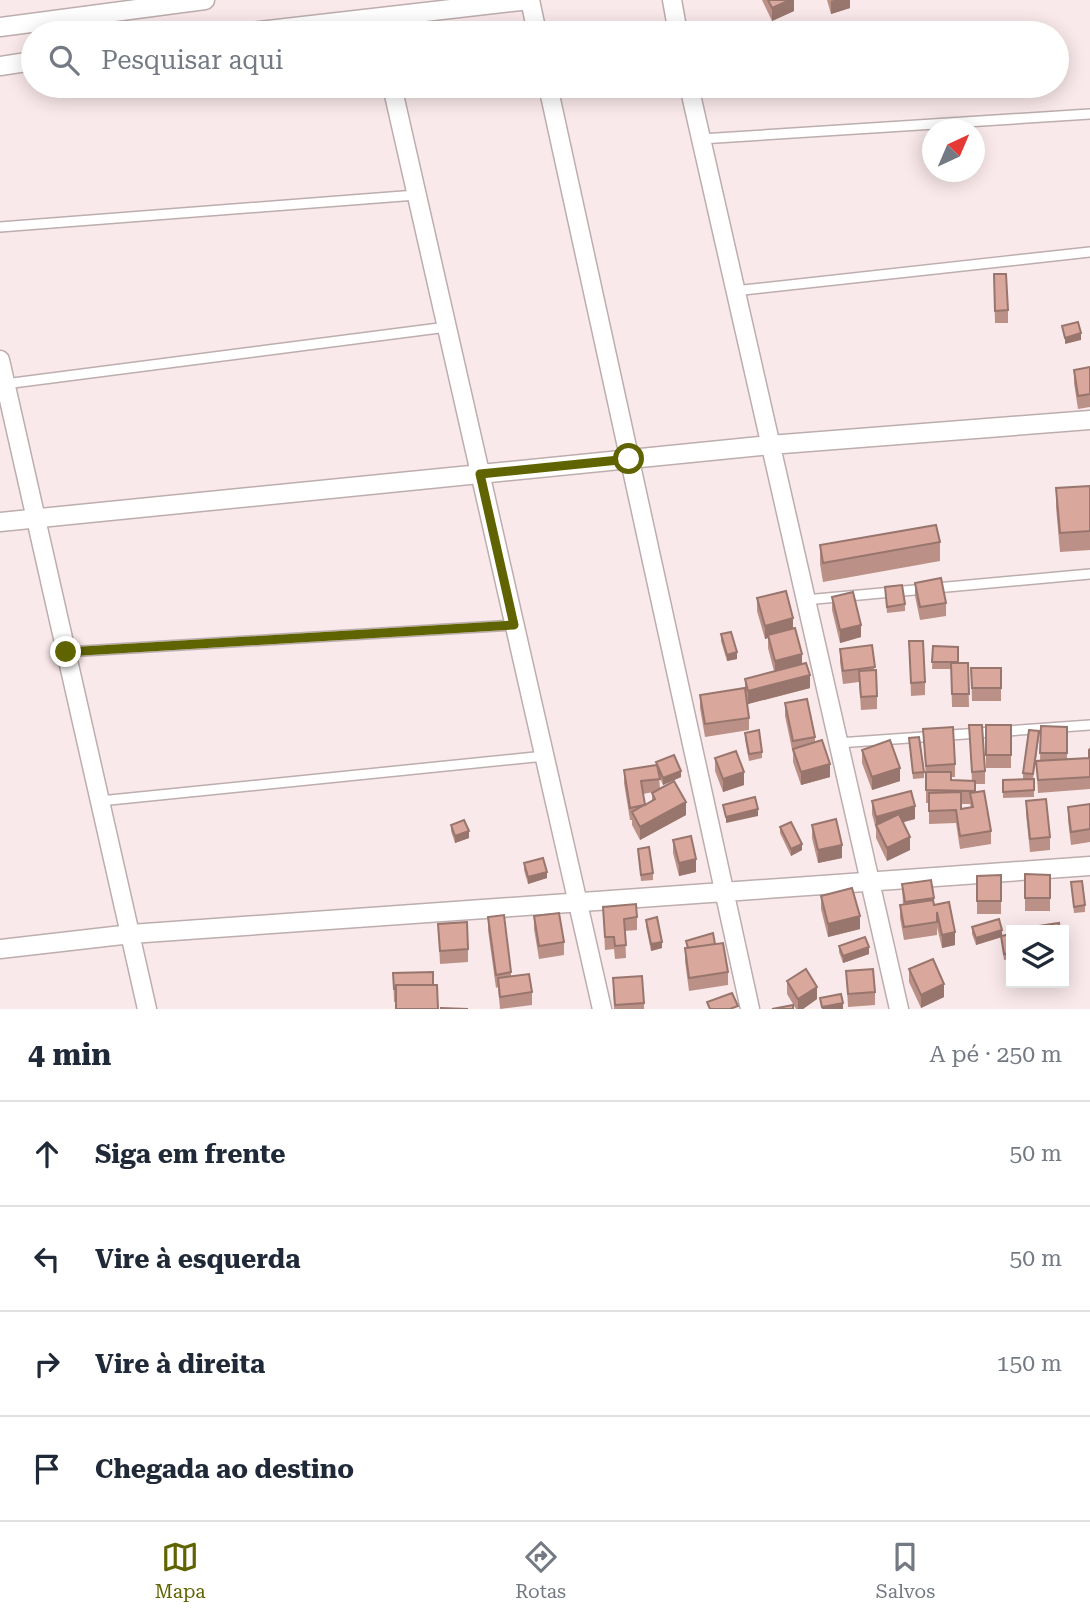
<!DOCTYPE html>
<html lang="pt">
<meta charset="utf-8">
<style>
:root{--surface:#fff;--page:#f6f6f7;--text:#1f2937;--muted:#747a83;--line:#e0e1e3;--accent:#5f6400}
body{margin:0;font-family:"Roboto Serif",serif;background:var(--page);color:var(--text)}
.controls{position:absolute;right:21px;bottom:21px;display:grid;overflow:hidden;border-radius:0px;box-shadow:0 4px 18px #0003}
.controls button{width:63px;height:63px;display:grid;place-items:center;padding:0;border:0;border-bottom:2px solid var(--line);background:var(--surface);color:var(--text);font:35px sans-serif}
.compass{position:absolute;left:922px;top:119px;width:63px;height:63px;border-radius:50%;background:var(--surface);box-shadow:0 4px 18px #0003;rotate:44deg}
.stop{position:absolute;width:21px;height:21px;margin:-16px;border:5px solid #5f6400;border-radius:50%;background:#fff}
.stop.end{background:#5f6400;border-color:#fff;box-shadow:0 2px 7px #0008}
.list{margin:0;padding:0;list-style:none}
h2{display:flex;justify-content:space-between;align-items:center;height:91px;margin:0;padding:0 28px;font-size:30px}
h2 small{font-size:23px;font-weight:400;color:var(--muted)}
.list li{display:grid;grid-template-columns:46px 1fr auto;gap:21px;align-items:center;box-sizing:border-box;height:105px;padding:0 28px;border-top:2px solid var(--line)}
.list b{display:block;font-size:26px;white-space:nowrap}
.list em{font-size:23px;font-style:normal;color:var(--muted)}
.icon{flex:none;width:38px;height:38px;fill:none;stroke:currentColor;stroke-width:2;stroke-linecap:round;stroke-linejoin:round}
.map{position:relative;flex:none;width:1090px;height:1009px;overflow:hidden}
.search{position:absolute;background:var(--surface);box-shadow:0 4px 18px #0003;left:21px;right:21px;top:21px;height:77px;display:flex;align-items:center;gap:18px;box-sizing:border-box;padding:0 24px;border-radius:38px;color:var(--muted);font-size:26px}
.sheet{height:511px;background:var(--surface)}
nav{display:flex;justify-content:space-around;align-items:center;box-sizing:border-box;height:98px;border-top:2px solid var(--line);background:var(--surface);font-size:19px;color:var(--muted)}
nav a{display:grid;justify-items:center;gap:4px}
nav .on{color:var(--accent)}
.map>svg:first-child{display:block}
.lines{fill:none;stroke-linecap:round;stroke-linejoin:round}
.service-casing{stroke:#bdadae;stroke-width:12}
.minor-casing{stroke:#bdadae;stroke-width:21}
.service{stroke:#fff;stroke-width:9}
.minor{stroke:#fff;stroke-width:18}
.wall{fill:#bb9086;fill-rule:evenodd}
.shaded-wall{fill:#98756d}
.building{fill:#d9a79c;stroke:#98756d;stroke-width:2}
.route{stroke:#5f6400;stroke-width:9}
</style>
<div class="map">
<svg width="1090" height="1009" viewBox="0 0 1090 1009">
<rect width="100%" height="100%" fill="#fae9ea"/>
<g class="lines">
<defs>
<path id="service" d="M701,139L1090,114
M0,227L416,195
M734,291L1090,252
M5,384L447,327
M805,600L1090,574
M66,652L514,625
M838,743L1090,725
M100,801L545,756"/>
<path id="minor" d="M530,0L537,33
M672,0L678,33
M0,27L205,0
M242,33L529,0
M0,66L33,61
M392,86L602,1009
M548,86L750,1009
M689,86L899,1009
M0,360L147,1009
M0,522L770,445L1090,420
M0,949L131,934L1090,866"/>
</defs>
<use href="#service" class="service-casing"/>
<use href="#minor" class="minor-casing"/>
<use href="#service" class="service"/>
<use href="#minor" class="minor"/>
</g>
<path class="wall" d="M762,0H794V11L772,21Z
M827,0H850V8L831,14Z
M994,287L1008,310V323H995Z
M1090,367V407L1078,409L1074,383V370Z
M1090,486V550L1060,552L1056,507V488Z
M940,542V561L823,582L820,564V545Z
M915,583L946,603V616L920,620L915,596Z
M885,587L905,604V611L887,613Z
M832,597L861,637L840,643L832,610Z
M757,598L793,628L802,664L810,688L748,704L746,694L749,718V730L705,737L700,708V695L745,691V679L774,671L768,648V638L765,639L757,611Z
M721,634L737,659L727,661L721,641Z
M909,641L925,682V695L911,696Z
M872,645L877,696V709L861,710L859,682L843,684L840,662V649Z
M933,646L958,663H968L969,707H952L951,669H932Z
M971,668H1001V701H972Z
M785,703L815,737V742L830,777L801,785L793,762V754L785,716Z
M969,725L985,771V784H975V792L991,831V844L960,849L956,823L929,824V803H926V779L923,729L955,764V777H951V780L972,781ZM961,804H970L971,808L961,809Z
M986,725H1011V768H986Z
M1041,726L1067,727V759L1089,758L1090,749V789L1038,793L1036,761H1040Z
M745,733L762,752V758L749,761L745,739Z
M909,738L924,772V778L913,779Z
M1039,738L1033,779H1034V797L1003,798V780L1023,779V773Z
M862,750L900,781L872,790L862,763Z
M715,758L744,785L723,792L715,771Z
M656,762L681,777L663,785L659,776L660,789L686,815L640,840L632,825V820H630L624,783V770L656,765ZM653,792L652,793V801L645,805L643,794Z
M872,801L915,819L903,822L910,850L887,861L876,838V829L872,814Z
M1026,801L1050,837V850L1030,852L1026,814Z
M1090,804V842L1071,845L1068,820V807Z
M451,825L469,838L455,843L451,831Z
M812,825L842,858L818,863L812,838Z
M780,827L802,850L791,856L780,833Z
M673,840L696,872L679,876L673,853Z
M638,849L653,873V880L641,881Z
M524,863L547,878L528,884L524,870Z
M1025,874L1050,875V911H1025Z
M1001,875V914H977V876Z
M1071,882L1085,905V912L1074,913Z
M902,884L934,898V905L955,945L942,948L937,927V935L904,940L900,918V905H903Z
M821,896L860,929L828,937L821,909Z
M603,907L637,917V930L625,931L626,958L615,959L614,949L605,950Z
M534,916L564,942V955L539,959L534,929Z
M488,917L511,972V976L532,992V1005L500,1009L498,987L496,988L488,930Z
M646,920L662,948L651,951L646,926Z
M438,924L468,949V962L440,964Z
M972,927L1002,936L1011,934V959L1004,960L1001,937L976,945L972,934Z
M686,941L715,944L728,972V985L689,991L685,961V948H687Z
M839,946L869,954L843,963L839,952Z
M909,969L944,997L921,1008L909,982Z
M846,971L875,992V1005L848,1007Z
M433,972L396,1002H394L393,973Z
M613,978L644,1003V1009H614Z
M787,981L817,999L803,1009H796L787,994Z"/>
<path class="shaded-wall" d="M790,0H794V11L772,21V8Z
M834,0H850V8L831,14V1Z
M1081,333V340L1065,344V338Z
M793,618V631L768,635V638L765,639V626Z
M861,625V637L840,643V630Z
M737,652V659L727,661V655Z
M802,654V667L775,674V661Z
M810,675V688L748,704V691Z
M830,764V777L801,785V772Z
M900,768V781L872,790V777Z
M681,771V777L663,785V778Z
M744,772V785L723,792V779Z
M686,802V815L640,840V827Z
M915,806V819L878,829L876,825V830V817Z
M758,809V816L726,823V817Z
M469,831V838L455,843V836Z
M910,837V850L887,861V848Z
M802,844V850L791,856V849Z
M842,845V858L818,863V850Z
M696,859V872L679,876V863Z
M547,872V878L528,884V877Z
M860,916V929L828,937V924Z
M1002,930V937L976,945V938Z
M955,932V945L942,948V935Z
M662,942V948L651,951V944Z
M869,947V954L843,963V956Z
M944,984V997L921,1008V995Z
M817,987V999L803,1009H798V999Z
M843,1003V1009H822V1007Z"/>
<path class="building" d="M768,0H790L772,8Z
M994,274H1006L1008,310L995,311Z
M1078,322L1081,333L1065,338L1062,326Z
M1090,367V394L1078,396L1074,370Z
M1090,486V531L1060,533L1056,488Z
M936,525L940,542L823,563L820,545Z
M941,578L946,603L920,607L915,583Z
M902,585L905,604L887,607L885,587Z
M786,591L793,618L765,626L757,598Z
M853,592L861,625L840,630L832,597Z
M795,628L802,654L775,661L768,635Z
M731,632L737,652L727,655L721,634Z
M909,641H923L925,682L911,683Z
M872,645L875,667L843,671L840,649Z
M933,646L958,647V662H932Z
M806,663L810,675L748,691L745,679Z
M951,663H968L969,694H952Z
M971,668H1001V688H972Z
M876,670L877,696L861,697L859,671Z
M745,688L749,718L705,724L700,695Z
M807,699L815,737L793,741L785,703Z
M969,725H982L985,771L972,772Z
M986,725H1011V755H986Z
M1041,726L1067,727V753H1040Z
M953,727L955,764L926,766L923,729Z
M759,730L762,752L749,754L745,733Z
M1029,730L1039,731L1033,774L1023,773Z
M919,737L924,772L913,773L909,738Z
M822,740L830,764L801,772L793,749Z
M890,740L900,768L872,777L862,750Z
M1090,749V777L1038,780L1036,761L1089,758V750Z
M736,751L744,772L723,779L715,758Z
M674,755L681,771L663,778L656,762Z
M657,765L660,779L641,781L645,805L655,799L652,793L674,781L686,802L640,827L632,812L644,805L630,808L624,770Z
M926,772H951V780L975,781V791L926,790Z
M1034,779V790L1003,792V780Z
M911,791L915,806L876,817L872,801Z
M984,791L991,831L960,836L956,810L929,811V793L961,792V809L973,807L970,793Z
M755,797L758,809L726,817L723,805Z
M1046,799L1050,837L1030,839L1026,801Z
M1090,804V829L1071,832L1068,807Z
M899,814L910,837L887,848L876,825Z
M836,819L842,845L818,850L812,825Z
M464,820L469,831L455,836L451,825Z
M791,822L802,844L791,849L780,827Z
M691,836L696,859L679,863L673,840Z
M649,847L653,873L641,875L638,849Z
M543,858L547,872L528,877L524,863Z
M1025,874L1050,875V898H1025Z
M1001,875V901H977V876Z
M931,880L934,898L905,902L902,884Z
M1082,881L1085,905L1074,907L1071,882Z
M852,888L860,916L828,924L821,896Z
M933,900L934,905L949,902L955,932L942,935L937,912V922L904,927L900,905Z
M636,904L637,917L624,919L626,945L615,946L614,937H605L603,907Z
M559,913L564,942L539,946L534,916Z
M504,915L511,972L496,975L488,917Z
M657,917L662,942L651,944L646,920Z
M999,919L1002,930L976,938L972,927Z
M467,922L468,949L440,951L438,924Z
M1059,923L1060,930H1018V929Z
M713,933L715,944L688,948L686,941Z
M1011,934V953L1004,954L1001,936Z
M865,937L869,947L843,956L839,946Z
M723,943L728,972L689,978L685,948Z
M933,959L944,984L921,995L909,969Z
M806,969L817,987L798,999L787,981Z
M873,969L875,992L848,994L846,971Z
M433,972V985H396V989H394L393,973Z
M529,974L532,992L500,997L498,978Z
M642,976L644,1003L615,1005L613,978Z
M396,985H437L438,1009H396Z
M732,993L738,1006L730,1009H710L707,1002Z
M841,994L843,1003L822,1007L820,998Z
M793,1005V1009H772Z
M441,1008L468,1009H441Z"/>
<g class="lines">
<path class="route" d="M66,652L514,625L480,474L629,459"/>
</g>
</svg>
<div class="controls">
<button><svg class="icon" aria-label="layers" viewBox="0 0 24 24"><path d="M12 4l9 5-9 5-9-5zM3 14l9 5 9-5"/></svg></button>
</div>
<svg class="compass" viewBox="-18 -18 36 36"><path d="M0-13l5 13h-10z" fill="#e53935"/><path d="M0 13l5-13h-10z" fill="#747a83"/></svg>
<div class="stop" style="left:629px;top:459px"></div>
<div class="stop end" style="left:66px;top:652px"></div>
<div class="search"><svg class="icon" aria-label="search" viewBox="0 0 24 24"><circle cx="10" cy="10" r="6"/><path d="M15 15l6 6"/></svg>Pesquisar aqui</div>
</div>
<section class="sheet">
<h2>4 min<small>A pé · 250 m</small></h2>
<ul class="list">
<li><svg class="icon" aria-label="ahead" viewBox="0 0 24 24"><path d="M12 20V5M6 11l6-6 6 6"/></svg><div><b>Siga em frente</b></div><em>50 m</em></li>
<li><svg class="icon" aria-label="left" viewBox="0 0 24 24"><path d="M17 20v-9H6M10 6l-5 5 5 5"/></svg><div><b>Vire à esquerda</b></div><em>50 m</em></li>
<li><svg class="icon" aria-label="right" viewBox="0 0 24 24"><path d="M7 20v-9h11M14 6l5 5-5 5"/></svg><div><b>Vire à direita</b></div><em>150 m</em></li>
<li><svg class="icon" aria-label="arrive" viewBox="0 0 24 24"><path d="M6 21V4h12l-3 4 3 4H6"/></svg><div><b>Chegada ao destino</b></div></li>
</ul>
</section>
<nav>
<a class="on"><svg class="icon" aria-label="map" viewBox="0 0 24 24"><path d="M3 6l6-2 6 2 6-2v14l-6 2-6-2-6 2zM9 4v14M15 6v14"/></svg>Mapa</a>
<a><svg class="icon" aria-label="directions" viewBox="0 0 24 24"><path d="M12 3l9 9-9 9-9-9zM9 14v-3h6M13 9l2 2-2 2"/></svg>Rotas</a>
<a><svg class="icon" aria-label="saved" viewBox="0 0 24 24"><path d="M7 4h10v16l-5-4-5 4z"/></svg>Salvos</a>
</nav>
